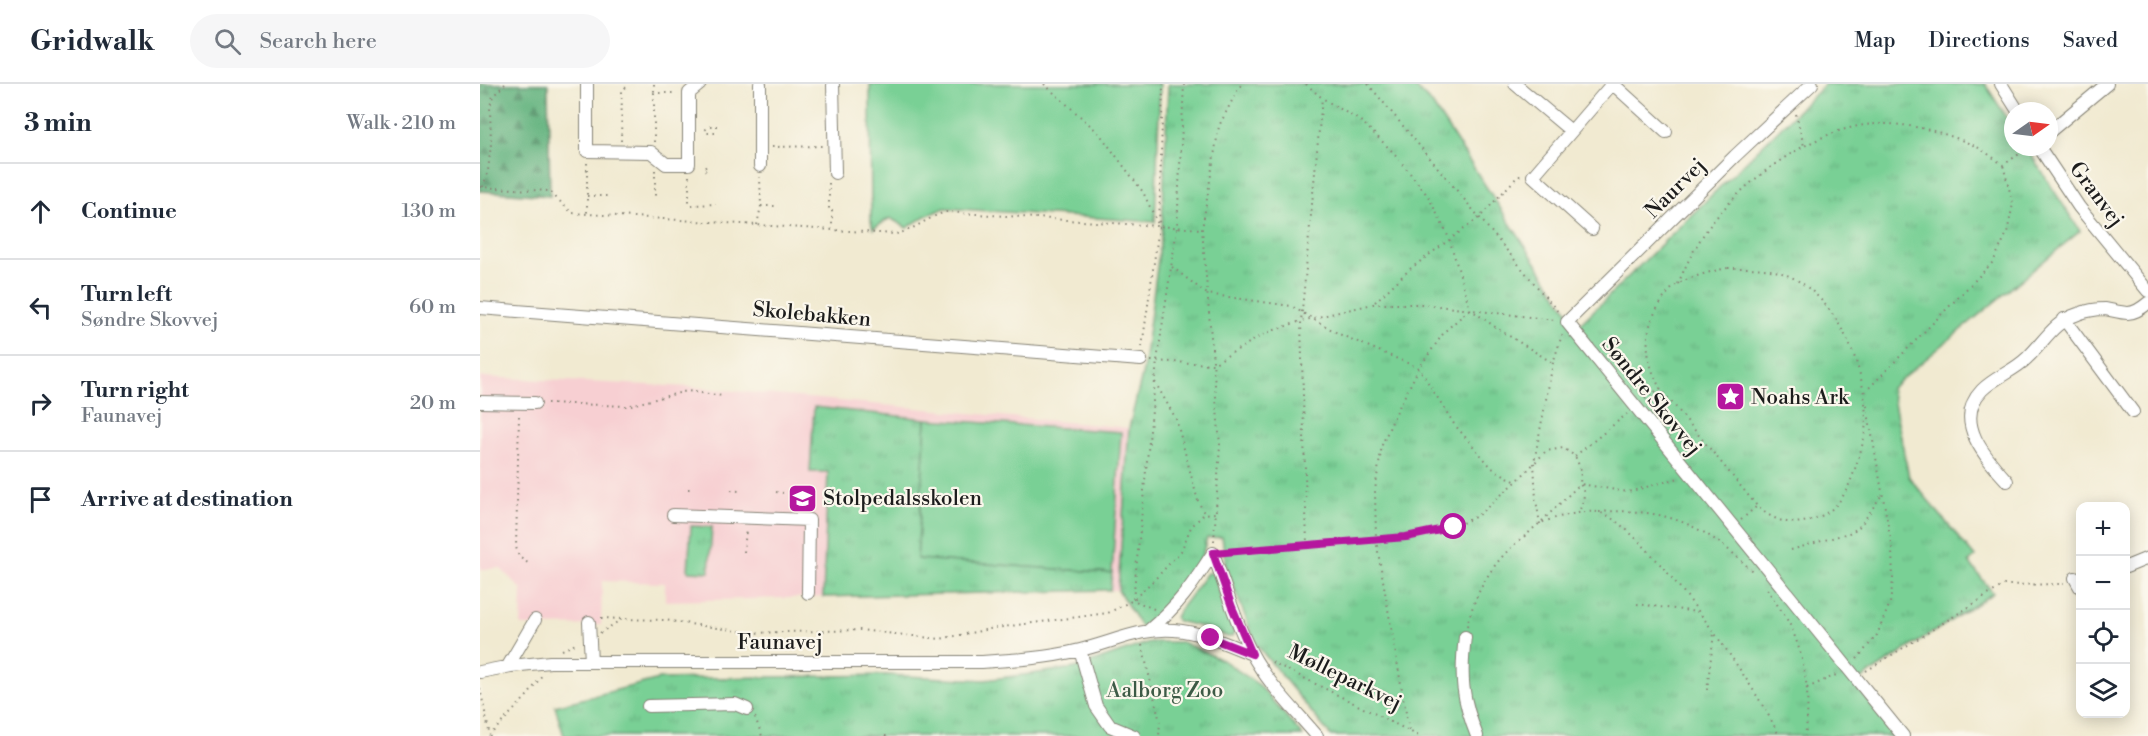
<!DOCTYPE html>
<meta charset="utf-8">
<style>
:root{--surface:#fff;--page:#f6f6f7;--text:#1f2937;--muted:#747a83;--line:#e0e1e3}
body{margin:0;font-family:"Libre Bodoni",serif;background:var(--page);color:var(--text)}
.controls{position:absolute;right:18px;bottom:18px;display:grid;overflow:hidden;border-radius:12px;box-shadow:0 3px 15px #0003}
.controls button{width:54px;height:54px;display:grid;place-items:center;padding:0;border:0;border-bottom:2px solid var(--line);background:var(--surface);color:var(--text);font:30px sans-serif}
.compass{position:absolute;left:1524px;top:18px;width:54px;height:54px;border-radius:50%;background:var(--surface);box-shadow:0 3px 15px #0003;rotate:76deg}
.stop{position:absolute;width:18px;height:18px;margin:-14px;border:4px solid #b5179e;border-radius:50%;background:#fff}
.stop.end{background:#b5179e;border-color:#fff;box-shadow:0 2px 6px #0008}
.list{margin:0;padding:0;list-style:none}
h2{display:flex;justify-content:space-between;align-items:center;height:78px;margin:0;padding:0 24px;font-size:26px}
h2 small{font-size:20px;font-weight:400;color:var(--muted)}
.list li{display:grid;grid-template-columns:39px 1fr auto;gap:18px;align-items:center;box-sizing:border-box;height:96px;padding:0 24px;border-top:2px solid var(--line)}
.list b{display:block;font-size:22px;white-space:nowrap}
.list p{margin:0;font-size:20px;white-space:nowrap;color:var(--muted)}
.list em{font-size:20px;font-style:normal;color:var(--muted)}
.icon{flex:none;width:33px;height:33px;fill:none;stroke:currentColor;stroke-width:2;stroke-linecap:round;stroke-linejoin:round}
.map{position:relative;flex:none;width:1668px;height:652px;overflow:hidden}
header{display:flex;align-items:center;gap:36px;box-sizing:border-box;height:84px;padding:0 30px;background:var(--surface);border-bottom:2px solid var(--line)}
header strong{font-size:28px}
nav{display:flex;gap:33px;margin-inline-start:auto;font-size:21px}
.search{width:420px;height:54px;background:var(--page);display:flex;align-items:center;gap:15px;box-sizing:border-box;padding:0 21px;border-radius:33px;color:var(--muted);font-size:22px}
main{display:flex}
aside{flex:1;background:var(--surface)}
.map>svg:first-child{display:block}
.built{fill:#f7cfd2}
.grass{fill:#79d095;stroke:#4a7658;stroke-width:1.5}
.forest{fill:url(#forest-firs);stroke:#3f674d;stroke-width:1.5}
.park{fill:url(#park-tufts);stroke:#4a7658;stroke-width:1.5}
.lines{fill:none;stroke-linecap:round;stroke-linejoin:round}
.minor-casing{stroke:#868376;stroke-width:14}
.path{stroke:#868376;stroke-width:2;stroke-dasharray:1.5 4.5;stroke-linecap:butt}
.minor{stroke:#fff;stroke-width:12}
.route{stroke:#b5179e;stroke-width:8}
.labels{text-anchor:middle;stroke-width:4.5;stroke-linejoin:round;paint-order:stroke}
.street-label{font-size:21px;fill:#1c1c1c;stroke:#fbf7ec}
.poi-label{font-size:21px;fill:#1c1c1c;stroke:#fbf7ec;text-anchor:start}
.park-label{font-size:21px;fill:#3d5b46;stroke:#fbf7ec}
</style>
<header>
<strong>Gridwalk</strong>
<div class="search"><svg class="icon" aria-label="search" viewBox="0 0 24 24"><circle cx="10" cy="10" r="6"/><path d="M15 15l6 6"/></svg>Search here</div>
<nav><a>Map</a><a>Directions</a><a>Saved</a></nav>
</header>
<main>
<aside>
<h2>3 min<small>Walk · 210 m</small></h2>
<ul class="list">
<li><svg class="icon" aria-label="ahead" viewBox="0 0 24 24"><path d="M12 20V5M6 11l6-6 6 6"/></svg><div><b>Continue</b></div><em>130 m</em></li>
<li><svg class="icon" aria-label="left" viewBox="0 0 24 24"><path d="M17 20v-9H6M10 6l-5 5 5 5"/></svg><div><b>Turn left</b><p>Søndre Skovvej</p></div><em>60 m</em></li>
<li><svg class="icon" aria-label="right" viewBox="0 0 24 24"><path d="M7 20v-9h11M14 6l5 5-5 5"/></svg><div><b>Turn right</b><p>Faunavej</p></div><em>20 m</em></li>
<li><svg class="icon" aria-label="arrive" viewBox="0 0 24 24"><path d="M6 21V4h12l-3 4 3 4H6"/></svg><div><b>Arrive at destination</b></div></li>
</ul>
</aside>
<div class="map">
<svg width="1668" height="652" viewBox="0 0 1668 652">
<defs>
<pattern id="forest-firs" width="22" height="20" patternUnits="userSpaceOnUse" patternTransform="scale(1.5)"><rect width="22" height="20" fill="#62b27e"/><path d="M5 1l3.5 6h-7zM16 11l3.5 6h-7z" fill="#509066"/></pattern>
<pattern id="park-tufts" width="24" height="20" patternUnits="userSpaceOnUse" patternTransform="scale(1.5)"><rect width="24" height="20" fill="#79d095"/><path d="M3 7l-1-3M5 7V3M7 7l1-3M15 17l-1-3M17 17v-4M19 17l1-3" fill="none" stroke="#68b280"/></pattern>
</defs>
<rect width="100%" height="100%" fill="#fbf7ec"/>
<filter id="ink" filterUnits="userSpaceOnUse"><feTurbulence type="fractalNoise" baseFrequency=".0167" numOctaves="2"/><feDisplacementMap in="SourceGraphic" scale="12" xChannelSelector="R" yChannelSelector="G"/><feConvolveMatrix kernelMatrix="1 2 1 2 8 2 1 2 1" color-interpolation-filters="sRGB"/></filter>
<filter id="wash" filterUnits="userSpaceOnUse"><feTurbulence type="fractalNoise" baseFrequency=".008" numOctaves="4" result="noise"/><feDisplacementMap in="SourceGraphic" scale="24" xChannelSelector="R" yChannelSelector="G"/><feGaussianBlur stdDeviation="1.35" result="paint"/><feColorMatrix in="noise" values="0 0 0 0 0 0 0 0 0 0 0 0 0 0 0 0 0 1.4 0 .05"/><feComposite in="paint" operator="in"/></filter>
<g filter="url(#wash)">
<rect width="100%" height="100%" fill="#f1ead1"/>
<path class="built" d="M0,293L212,303L649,344L638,506L185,517V499L122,497L121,541L41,542L42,506L20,484L0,486Z"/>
<path class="grass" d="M390,0H680L675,138L465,124L445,132L427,144L410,134L393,145L391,137Z
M446,335L641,348L632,489L437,475Z
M727,489H731L735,492L742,518L754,547L753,552L748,553L727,544L697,537L695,534L696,531Z"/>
<path class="forest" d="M0,0H68L70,112L0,107Z"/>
<path class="park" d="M688,0H932L952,20L1085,223L1099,241L1345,0H1505L1533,43V63H1546L1600,147L1411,304L1429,393L1495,473L1489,478L1513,509L1374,600L1418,652H851L776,560L746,483L742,453L727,454C719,492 692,520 661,543L638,506L649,344L663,287L682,146Z
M334,323L446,335L437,475L632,489L630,506L343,513L348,388H330Z
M211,442L232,443L229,488L208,487Z
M670,558H702L744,577L779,601L823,652H84L75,622L179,595L406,591L505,596L595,584Z"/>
</g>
<g filter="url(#ink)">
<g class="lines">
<defs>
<path id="minor" d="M107,0V67L171,68L186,80H209V9L220,0
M280,0V82
M353,0L355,89
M1035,0L1091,47
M1133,0L1186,48
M1332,0L1255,72L1087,238L1423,652
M1521,0L1538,27
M1569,48L1627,0
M1559,63L1599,123L1668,207
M1112,145L1053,92L1132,0
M0,224L661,276
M1584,235L1653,328
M0,318L55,319
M1527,397C1506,374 1472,337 1502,306C1515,293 1534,287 1547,274C1565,257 1573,238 1598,230C1606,227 1617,225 1625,225C1632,226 1640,229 1648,229C1655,229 1662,224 1668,219
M193,431L329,436L328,509
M733,469C745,502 755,537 771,568C787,599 815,626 837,652
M1646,483L1668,474
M1595,494L1600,503
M109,538L111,578
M668,547C699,521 711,503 733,469
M985,553C980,593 982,615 997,652
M600,566L616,622L630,642L654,652
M28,582L55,536
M0,588L31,582L70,578H501C534,576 568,574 600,566C631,559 662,543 694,546C721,548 747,560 772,570
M168,622L255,620L267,625"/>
</defs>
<use href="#minor" class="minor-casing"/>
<path class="path" d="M174,0V9
M564,0L619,49L663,108L678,140
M826,0L842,14L882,38L914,69L948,112L969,154L990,225L1018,245L1073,279
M888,0L1079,229
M1316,30L1324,62
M235,49H227L225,46L230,42H237
M141,57L142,7L149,0
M174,58V9H197
M292,63L343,62
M107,79V130
M175,86V114
M226,87L223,85L229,80
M209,92V118L212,121L236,120
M349,99V126L352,127V145
M0,103L69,107L92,129L415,150C434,147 447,133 466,128L722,145
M3,103L8,87L11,60L10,22L13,12L25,0
M107,112H128
M281,122H299
M277,141L281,122L280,93
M692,183L727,210L811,222L859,250L939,284L974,340L1012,384L1036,398
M1248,184C1268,184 1289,183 1307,191C1360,214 1391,293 1385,348C1383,362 1378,375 1374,388C1365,413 1355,430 1327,437C1308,442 1291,435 1277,422L1180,304C1165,276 1162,247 1180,220C1185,212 1191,204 1199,199C1214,192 1232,187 1248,184Z
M1198,200C1206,181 1214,164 1226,147C1260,98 1338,40 1399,40C1431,39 1468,49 1497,63C1506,68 1515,75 1523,81L1548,64
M895,218L930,185L1000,133L1038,92H1041
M662,263L679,143L683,0
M671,277L733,280L786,249L821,237L893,220H941L1075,236
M675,298L696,335L718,417L724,429
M1385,308L1513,178L1527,149L1533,120L1523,81
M1165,315L1180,304
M67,319L147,322L207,307L243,312
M39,332L36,463L39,473L51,481
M1095,372L1147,330
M208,405H213
M251,406L259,407
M296,408L303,409
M1119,428C1185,423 1226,441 1272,487
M1261,436L1277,422
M1062,437L1100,400C1107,410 1103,417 1099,428
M1060,440L1056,416L1054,378L1073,279L1082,251
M734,457L740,361L722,145L739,42L758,5L762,0
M827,462L821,237L842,14
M1311,466L1372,448L1381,441L1401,412
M264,468L266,445
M745,468L926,453L974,443L997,432L1036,398L1066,367L1083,364L1095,372L1101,386L1100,400L1148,408L1199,394
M1287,505C1294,517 1304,529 1310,541C1326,576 1331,614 1325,652
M1157,520L1217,528
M674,525L653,516L677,277L697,144L704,0
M121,534L142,535
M987,542C996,505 1015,474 1045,452C1050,448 1054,443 1059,440C1070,434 1105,426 1117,428C1160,434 1282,610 1299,652
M120,549L142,535L184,536L270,549L380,546L460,555L515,544L628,529L653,516L678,492L701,467L711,443L724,430L735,429
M662,561L680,638L679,652
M82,566L98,559
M1377,575L1397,551L1410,519L1413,496L1412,464L1386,317
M792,578L939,652
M1386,587L1524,501L1584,500
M0,604L10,652
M1327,604L1356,591
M1227,606L1234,549
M275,633L282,652
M929,646L896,456L895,406L902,361L914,333L939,284L965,247L990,225
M9,652L49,610L62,591
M405,652H407"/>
<use href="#minor" class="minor"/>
</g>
</g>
<g class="lines" filter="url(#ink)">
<path class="route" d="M731,554L772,570L752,523L733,469L926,453L974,443"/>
</g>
<defs>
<symbol id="sight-square" viewBox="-11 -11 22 22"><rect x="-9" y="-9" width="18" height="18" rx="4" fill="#b5179e" stroke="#fbf7ec"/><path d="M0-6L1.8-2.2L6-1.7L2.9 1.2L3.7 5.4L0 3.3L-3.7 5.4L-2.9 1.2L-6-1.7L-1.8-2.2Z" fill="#fff"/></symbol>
<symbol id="school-square" viewBox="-11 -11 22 22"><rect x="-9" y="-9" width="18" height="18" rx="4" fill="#b5179e" stroke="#fbf7ec"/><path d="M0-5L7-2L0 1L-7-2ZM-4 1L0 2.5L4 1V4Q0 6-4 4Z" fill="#fff"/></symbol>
</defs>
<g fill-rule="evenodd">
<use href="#sight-square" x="1234" y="296" width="33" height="33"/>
<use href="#school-square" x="306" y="398" width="33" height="33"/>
</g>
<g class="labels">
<g class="street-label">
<text transform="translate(1195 104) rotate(-45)" y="7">Naurvej</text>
<text transform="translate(1617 110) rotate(53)" y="7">Granvej</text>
<text transform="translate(332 230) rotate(5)" y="7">Skolebakken</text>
<text transform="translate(1172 312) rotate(51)" y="7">Søndre Skovvej</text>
<text x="300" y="565">Faunavej</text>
<text transform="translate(865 593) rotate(26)" y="7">Mølleparkvej</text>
</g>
<g class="poi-label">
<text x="1271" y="320">Noahs Ark</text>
<text x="343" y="421">Stolpedalsskolen</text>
</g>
<g class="park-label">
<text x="685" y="613">Aalborg Zoo</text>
</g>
</g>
</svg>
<div class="controls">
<button>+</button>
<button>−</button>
<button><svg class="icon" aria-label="locate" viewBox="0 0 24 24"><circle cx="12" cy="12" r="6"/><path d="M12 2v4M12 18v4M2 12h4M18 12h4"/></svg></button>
<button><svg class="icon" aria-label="layers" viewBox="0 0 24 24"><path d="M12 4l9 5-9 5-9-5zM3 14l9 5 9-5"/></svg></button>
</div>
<svg class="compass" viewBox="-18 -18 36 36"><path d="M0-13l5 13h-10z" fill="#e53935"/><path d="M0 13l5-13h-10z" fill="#747a83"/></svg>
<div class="stop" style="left:974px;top:443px"></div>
<div class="stop end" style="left:731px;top:554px"></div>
</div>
</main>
